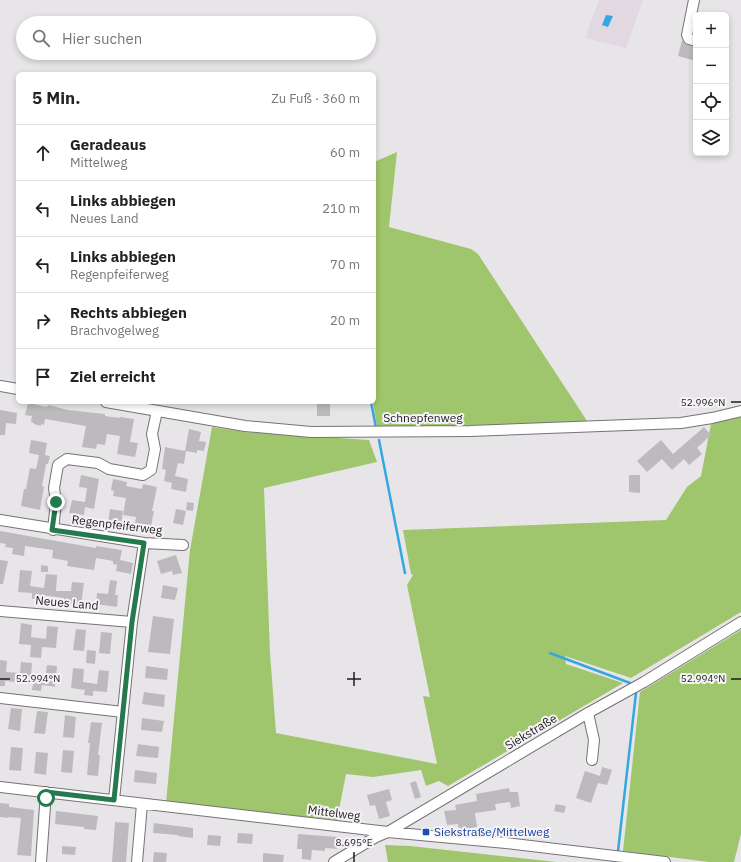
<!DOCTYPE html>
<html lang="de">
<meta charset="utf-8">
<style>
:root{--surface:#fff;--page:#f6f6f6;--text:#222;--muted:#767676;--line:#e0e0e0}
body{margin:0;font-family:"IBM Plex Sans",sans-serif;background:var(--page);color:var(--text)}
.controls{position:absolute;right:12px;top:12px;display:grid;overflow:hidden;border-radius:6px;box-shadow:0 2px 6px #0003}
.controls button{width:36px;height:36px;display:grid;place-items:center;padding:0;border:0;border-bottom:1px solid var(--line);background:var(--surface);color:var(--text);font:20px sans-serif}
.stop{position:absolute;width:12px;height:12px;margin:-9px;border:3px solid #257a4d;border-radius:50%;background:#fff}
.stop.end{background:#257a4d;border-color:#fff;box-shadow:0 1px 4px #0008}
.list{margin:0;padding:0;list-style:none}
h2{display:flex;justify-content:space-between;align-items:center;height:52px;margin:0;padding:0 16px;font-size:17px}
h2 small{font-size:13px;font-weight:400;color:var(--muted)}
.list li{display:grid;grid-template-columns:26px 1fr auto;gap:12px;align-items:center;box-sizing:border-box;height:56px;padding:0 16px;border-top:1px solid var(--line)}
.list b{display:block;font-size:15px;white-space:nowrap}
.list p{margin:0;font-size:13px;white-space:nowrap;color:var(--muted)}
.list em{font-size:13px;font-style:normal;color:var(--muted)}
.icon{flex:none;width:22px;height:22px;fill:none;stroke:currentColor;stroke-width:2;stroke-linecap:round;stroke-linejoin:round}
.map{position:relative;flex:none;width:741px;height:862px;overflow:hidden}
.search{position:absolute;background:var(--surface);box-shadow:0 2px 6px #0003;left:16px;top:16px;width:360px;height:44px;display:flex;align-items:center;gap:10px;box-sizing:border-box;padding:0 14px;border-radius:22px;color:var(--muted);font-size:15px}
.panel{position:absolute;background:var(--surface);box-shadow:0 2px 6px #0003;left:16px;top:72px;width:360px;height:332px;border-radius:6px}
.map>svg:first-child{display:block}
.built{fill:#e1d8e2}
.green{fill:#9fc66c}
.water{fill:#35a7e0}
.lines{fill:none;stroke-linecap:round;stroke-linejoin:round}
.stream{stroke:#35a7e0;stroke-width:2.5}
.building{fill:#bdbabd}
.minor-casing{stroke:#757376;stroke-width:12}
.minor{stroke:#fff;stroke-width:10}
.route{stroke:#257a4d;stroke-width:5}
.ticks{fill:none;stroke:#1e1c1e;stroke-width:1.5}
.transit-dot{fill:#1a4fb4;stroke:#f6f3f6;stroke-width:1.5}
.labels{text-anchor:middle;stroke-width:4;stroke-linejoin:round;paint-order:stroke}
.street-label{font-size:12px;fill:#1e1c1e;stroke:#f6f3f6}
.transit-label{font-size:12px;fill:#164399;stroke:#f6f3f6;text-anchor:start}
.ticks-label{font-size:10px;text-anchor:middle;fill:#1e1c1e;stroke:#f6f3f6;stroke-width:4;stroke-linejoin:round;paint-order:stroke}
</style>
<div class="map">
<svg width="741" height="862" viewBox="0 0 741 862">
<rect width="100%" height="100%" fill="#e8e5e9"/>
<path class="built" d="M599,0H643L626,48L585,38Z"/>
<path class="green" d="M397,152L389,227L471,249L478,254L589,424L377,427L373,402H374V162Z
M741,414V612L631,678L565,656L566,664L623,683L448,786L439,781L426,786L421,770L373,777L346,774L337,820L166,803L190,550L212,427L245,432L369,440L377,462L264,488L270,653L276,733L437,764L423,696L430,697L407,585L413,575L411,574L403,530L666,520L687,487L701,476L711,424Z
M741,630V834L734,862H709L623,851L640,692Z
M385,845L410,846L557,862H388Z"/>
<path class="water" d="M606,15L613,16L608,27L602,25Z"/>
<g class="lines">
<path class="stream" d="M371,402L376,428
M379,440L405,573
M550,653L630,683
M618,851L636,693"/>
</g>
<path class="building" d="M682,40L685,44L696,47V61L678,56Z
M317,402H330V416H317Z
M28,403L47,407L48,405L68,410L105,414V416L119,418L120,417L134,419L130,442L138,443L135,457L117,454L120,436L107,434L105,445L97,444L96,449L82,447L86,426L45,419L44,425L41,424V426L34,424V423L31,422L32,416L25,415Z
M0,410L17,413L16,424L6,423L5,435H0Z
M704,427L711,435L697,448L702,454L689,465L684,459L672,470L662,459L647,472L637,461L661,440L673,454Z
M189,429L201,432L199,441L206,442L204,451L197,450V453L186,451L184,464L178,463L175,476L188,479L186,492L171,489L172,483L164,481L166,470L162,469L165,447L185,451Z
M31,440L47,443L45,455L50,456L48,464H46L42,486L44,487L40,510L21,506L24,489H26L30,468L36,469L39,455L29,453Z
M81,475L99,479L94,509L85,507L84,515L69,513L72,500L85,502L87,488L79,487Z
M629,475H640V493L629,492Z
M113,479L127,482L126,486L142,489L143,484L157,487L152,511H154L151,526L135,523L136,517L123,515L126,498L113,496L114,491L111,490Z
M187,502L194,503L193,511L186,510Z
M110,509L123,511L121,525L108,523Z
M176,509L186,511L183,525L173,523Z
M0,531L96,548V546L122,550L120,560L133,563L131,574L116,571L117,565L113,564V561L96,558L94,570L67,566L68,561L52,558L53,550L25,546L24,556L12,554L13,548L5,547L6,544L0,543Z
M176,555L182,573L173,575L172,571L161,574L157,561Z
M0,560L8,561L3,584H0Z
M41,565L48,566V572H41Z
M20,570L32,571L30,586L44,588L46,574L57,575L56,591H71L72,582L84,583L81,605L64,603V598L41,595L40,599H32V593L18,592Z
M110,580L117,581L115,595H118L117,607L96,604L97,593L108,594Z
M163,585L178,588L175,600L161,598Z
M153,616L174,619L170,654L148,652Z
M21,623L32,625L31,637L46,639L47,626L58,627L56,648L42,647L41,658L30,657L31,645L19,644Z
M76,629L86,630L84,651L73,650Z
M101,632L112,633L110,654L99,653Z
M87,650L96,651L95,664L86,663Z
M0,660L7,661L6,672L20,673L21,662L32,663L31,677L45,679L47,665L57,666L55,687L42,685L41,691L32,690L33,684L5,681V686H0Z
M146,666L168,669L167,680L145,678Z
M73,668L84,669L83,682L97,684L99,670L109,671L107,692L93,691V696L84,695L85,690L71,688Z
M144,692L165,695L164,707L142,704Z
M11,708L22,709L20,731L8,729Z
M37,711L48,712L45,734L34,733Z
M65,715L76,717L74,738L63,737Z
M142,718L164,721L162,732L141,730Z
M91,722L102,723L98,755H100L98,776L87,775L90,743H88Z
M138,744L159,747L158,758L136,756Z
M11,747L23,748L21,771L9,770Z
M63,750L74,751L72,773L61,772Z
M36,752L48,753L46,775L34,773Z
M602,767L612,770L607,785L598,783L591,803L576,798L585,771L600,776Z
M135,770L157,773L156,784L134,782Z
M416,781L421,797L415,799L410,783Z
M509,788L510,792H518L520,806L511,808L510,802L495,804L496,810L475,813L477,827L459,830L458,824L447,825L444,811L456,810L455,805L477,801L476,794Z
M389,789L392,800L386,802L390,816L379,819L375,805L370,806L367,795Z
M0,803L9,804V807L34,810L31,856L17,855L21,818L8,817V818L0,817Z
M556,804L566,806L564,813L554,811Z
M56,811L98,816L96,830L84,829V827L55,824Z
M115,822L129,823L126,862H112Z
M154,823L193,828V838L178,836V835L153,833Z
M238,833L253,834L252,844L237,843Z
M298,834L338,837L337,849L325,848V851L312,850L311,860L302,859V849H297Z
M208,835L221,836L220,846L207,845Z
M62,846L76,847L75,855L62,854Z
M154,852L167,853L166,862H153Z
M263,853L284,855L283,862H263Z"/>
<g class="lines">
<defs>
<path id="minor" d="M694,0L687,35L689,39L696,41
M0,386L18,389
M106,402L245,426L311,432L470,431L681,423L712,418L741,411
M0,520L144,543L183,545
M53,530L56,502L54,488L58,465L67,459L98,463L109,469L143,475L151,470L155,449L152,434L157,411
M0,611L132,622
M0,698L123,712
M588,713L594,740L592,760
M0,787L388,832L506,843L665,862
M114,800L132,622L144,543
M41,862L46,792
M137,862L142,804
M334,862L376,837L388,832L588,713L644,682L741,622"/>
</defs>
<use href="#minor" class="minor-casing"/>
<use href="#minor" class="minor"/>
</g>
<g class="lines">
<path class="route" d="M46,798V792L114,800L132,622L144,543L52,530L56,502"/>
</g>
<path class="ticks" d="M731,402H741M354,672V686M0,679H10M347,679H361M731,679H741M354,852V862"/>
<rect class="transit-dot" x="422" y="828" width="8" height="8" rx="2"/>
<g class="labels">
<g class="street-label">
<text x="423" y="422">Schnepfenweg</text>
<text transform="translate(117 525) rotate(7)" y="4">Regenpfeiferweg</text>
<text transform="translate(67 603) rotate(5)" y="4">Neues Land</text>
<text transform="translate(531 732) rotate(-31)" y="4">Siekstraße</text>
<text transform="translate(334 813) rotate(7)" y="4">Mittelweg</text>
</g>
<g class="transit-label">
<text x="434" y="836">Siekstraße/Mittelweg</text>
</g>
</g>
<g class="ticks-label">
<text x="703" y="406">52.996°N</text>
<text x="38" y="682">52.994°N</text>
<text x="703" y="682">52.994°N</text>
<text x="354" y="846">8.695°E</text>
</g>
</svg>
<div class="controls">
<button>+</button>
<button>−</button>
<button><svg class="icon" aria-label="locate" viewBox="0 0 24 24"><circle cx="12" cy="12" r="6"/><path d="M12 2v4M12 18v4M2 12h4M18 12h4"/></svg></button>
<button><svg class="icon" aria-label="layers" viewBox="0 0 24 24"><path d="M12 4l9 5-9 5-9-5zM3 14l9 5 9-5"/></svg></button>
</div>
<div class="stop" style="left:46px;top:798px"></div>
<div class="stop end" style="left:56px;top:502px"></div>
<div class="search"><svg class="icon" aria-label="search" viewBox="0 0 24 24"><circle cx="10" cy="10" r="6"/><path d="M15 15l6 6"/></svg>Hier suchen</div>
<section class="panel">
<h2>5 Min.<small>Zu Fuß · 360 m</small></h2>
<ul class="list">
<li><svg class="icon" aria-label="ahead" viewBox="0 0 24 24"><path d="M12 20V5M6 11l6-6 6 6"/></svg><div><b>Geradeaus</b><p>Mittelweg</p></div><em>60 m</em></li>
<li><svg class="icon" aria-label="left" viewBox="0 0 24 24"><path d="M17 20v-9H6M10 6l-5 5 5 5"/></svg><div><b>Links abbiegen</b><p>Neues Land</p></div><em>210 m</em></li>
<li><svg class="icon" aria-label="left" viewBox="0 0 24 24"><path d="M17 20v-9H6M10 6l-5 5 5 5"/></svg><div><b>Links abbiegen</b><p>Regenpfeiferweg</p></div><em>70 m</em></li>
<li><svg class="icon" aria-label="right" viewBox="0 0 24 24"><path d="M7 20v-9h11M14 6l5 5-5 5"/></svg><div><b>Rechts abbiegen</b><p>Brachvogelweg</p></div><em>20 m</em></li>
<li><svg class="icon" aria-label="arrive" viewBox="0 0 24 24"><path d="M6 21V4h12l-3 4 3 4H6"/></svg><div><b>Ziel erreicht</b></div></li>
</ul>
</section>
</div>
